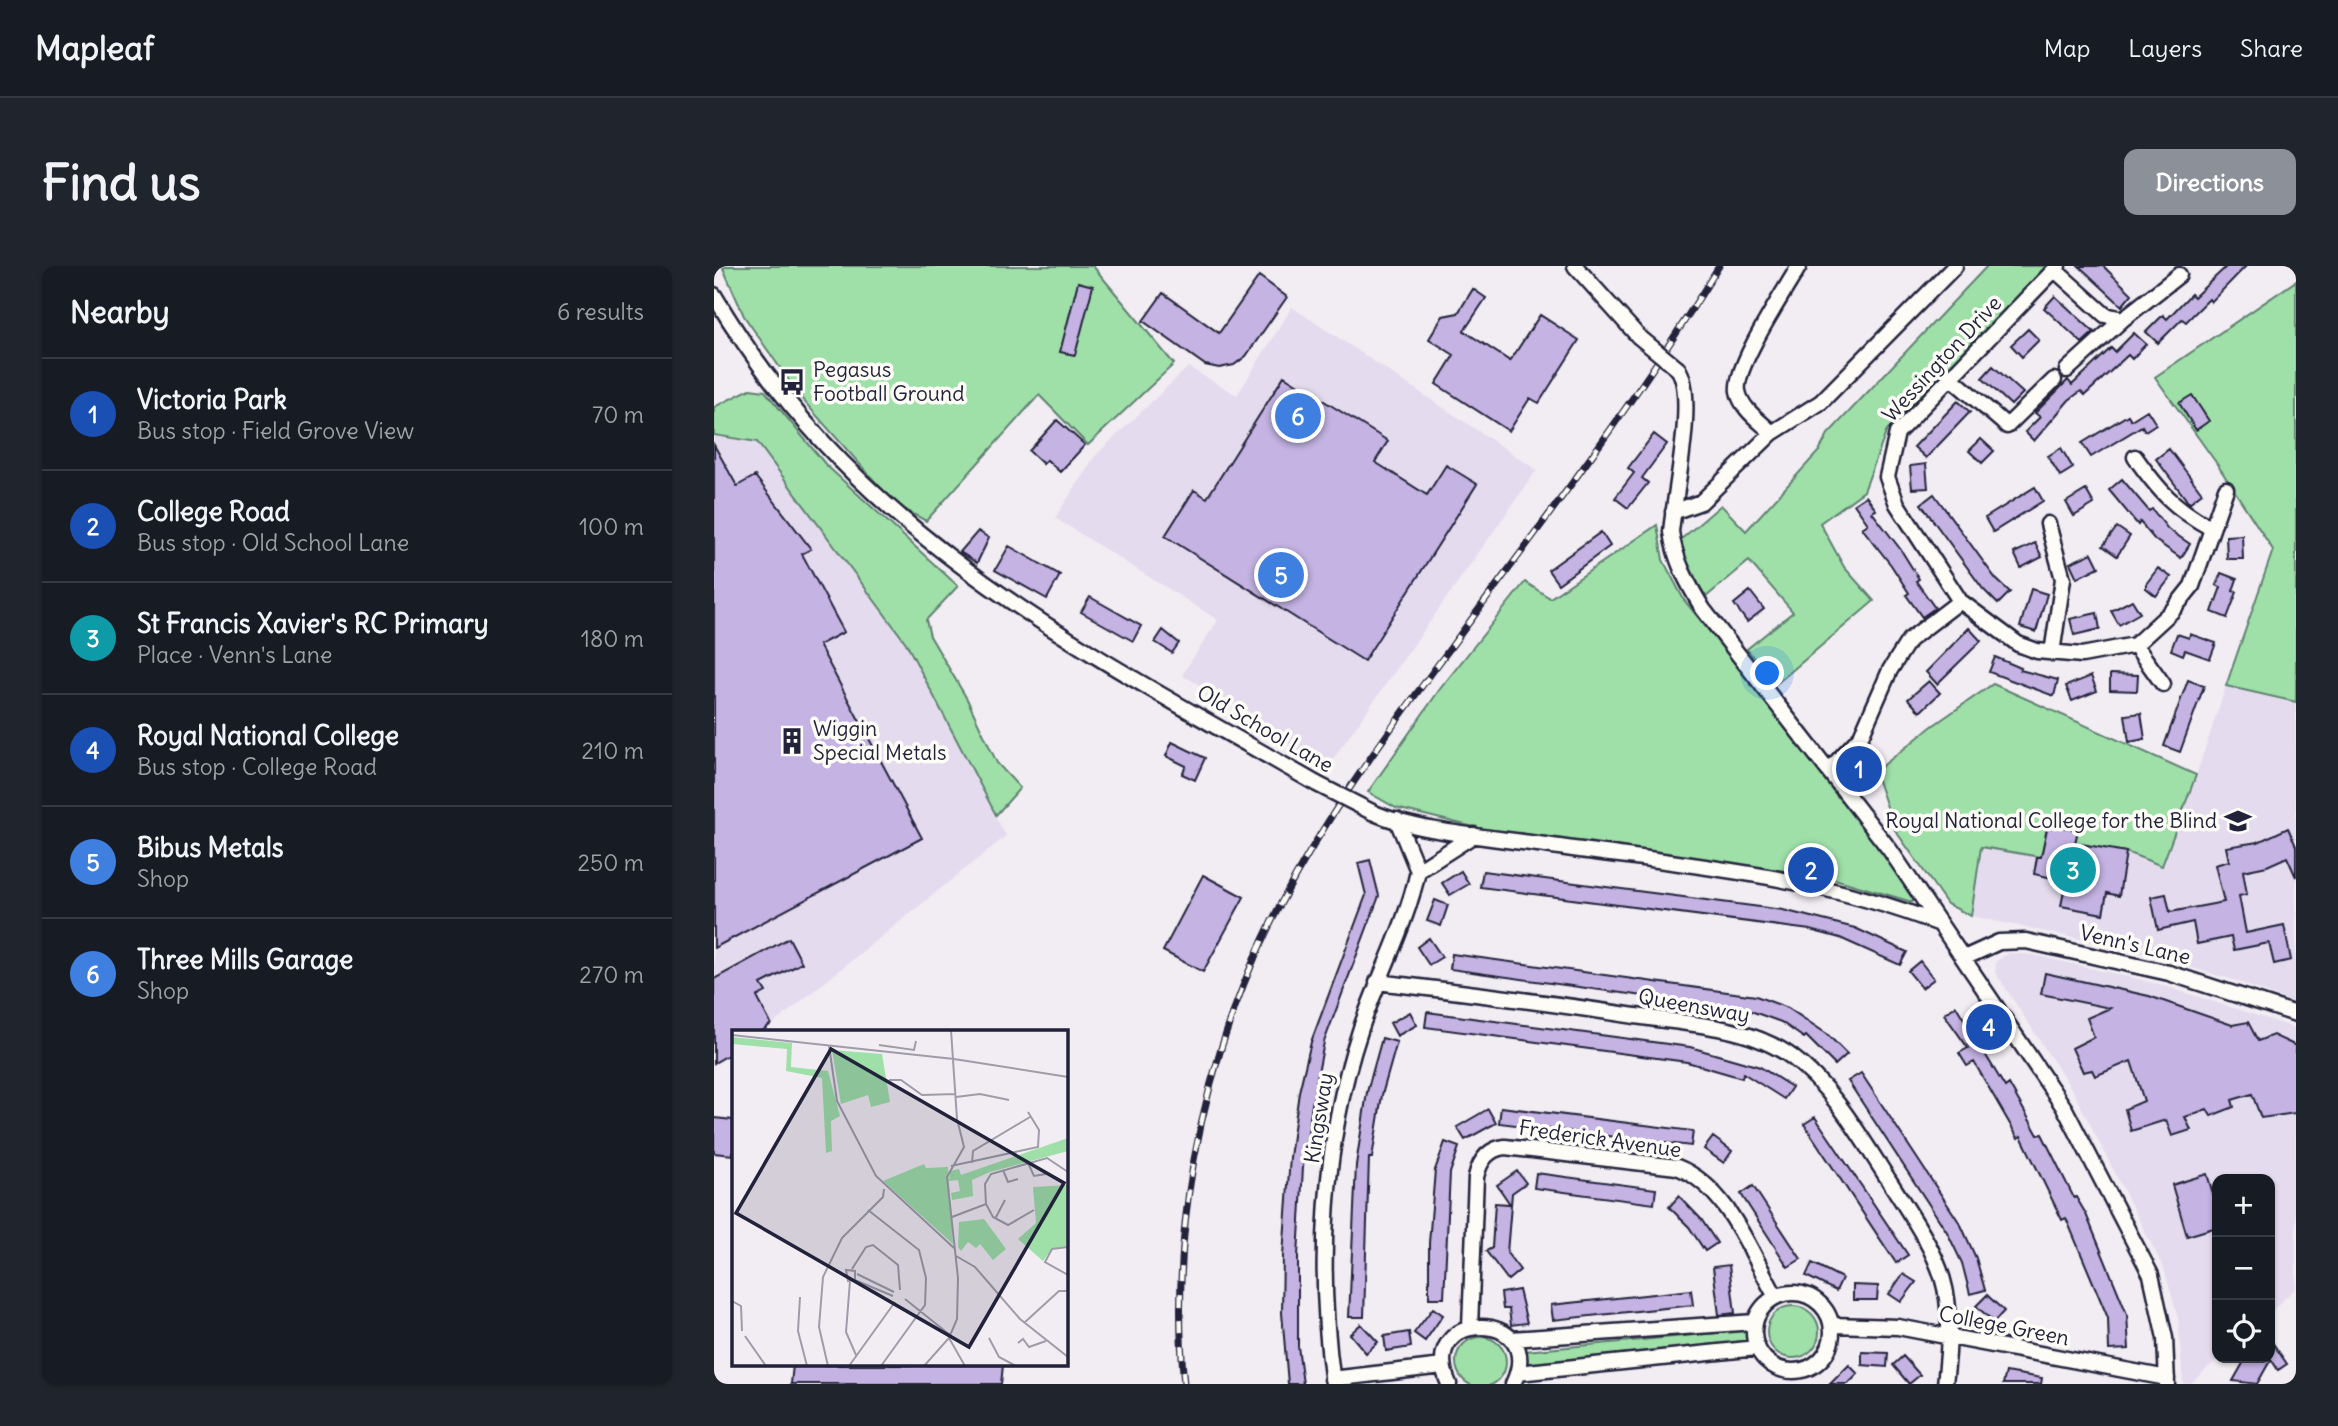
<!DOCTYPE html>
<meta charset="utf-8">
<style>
:root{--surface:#171b24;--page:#20242c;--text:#f1f3f6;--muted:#9ea1a6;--line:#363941;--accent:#8c9099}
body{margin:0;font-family:Delius,sans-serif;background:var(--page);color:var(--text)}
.controls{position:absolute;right:21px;bottom:21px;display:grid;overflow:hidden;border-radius:14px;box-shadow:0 2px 5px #0004}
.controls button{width:63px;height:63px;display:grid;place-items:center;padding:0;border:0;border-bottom:2px solid var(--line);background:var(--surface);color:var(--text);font:35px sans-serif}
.you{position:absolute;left:1054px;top:408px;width:24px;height:24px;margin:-18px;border:5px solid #fff;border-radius:50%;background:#1a73e8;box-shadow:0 0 0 10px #1a73e833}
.badge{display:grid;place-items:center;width:46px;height:46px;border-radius:50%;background:var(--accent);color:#fff;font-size:23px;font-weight:700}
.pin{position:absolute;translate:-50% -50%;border:4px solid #fff;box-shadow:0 2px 7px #0006}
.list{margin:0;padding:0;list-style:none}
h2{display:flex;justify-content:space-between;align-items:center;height:91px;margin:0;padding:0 28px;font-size:30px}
h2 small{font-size:23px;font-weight:400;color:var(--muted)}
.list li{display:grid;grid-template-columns:46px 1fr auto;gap:21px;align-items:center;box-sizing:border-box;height:112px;padding:0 28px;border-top:2px solid var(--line)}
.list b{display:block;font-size:26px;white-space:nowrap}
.list p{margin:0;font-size:23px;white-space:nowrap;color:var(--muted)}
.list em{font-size:23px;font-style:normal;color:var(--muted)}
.icon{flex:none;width:38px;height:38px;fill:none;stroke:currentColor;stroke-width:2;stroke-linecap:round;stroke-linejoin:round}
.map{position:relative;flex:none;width:1582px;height:1118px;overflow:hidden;border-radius:14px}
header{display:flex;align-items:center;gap:42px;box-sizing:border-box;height:98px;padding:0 35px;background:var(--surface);border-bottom:2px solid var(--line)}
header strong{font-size:33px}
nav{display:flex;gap:38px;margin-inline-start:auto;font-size:24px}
.intro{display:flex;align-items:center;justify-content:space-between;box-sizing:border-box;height:168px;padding:0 42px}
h1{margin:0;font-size:49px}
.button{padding:18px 32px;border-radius:14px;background:var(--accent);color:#fff;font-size:24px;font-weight:700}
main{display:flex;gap:42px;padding:0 42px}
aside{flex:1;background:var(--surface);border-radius:14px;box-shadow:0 2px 5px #0004}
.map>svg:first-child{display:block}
.built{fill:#e4dcee}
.green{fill:#9fe0a9;stroke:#608172;stroke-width:2}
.building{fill:#c4b3e3;stroke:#22223b;stroke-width:2}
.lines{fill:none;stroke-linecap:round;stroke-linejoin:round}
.minor-casing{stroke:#22223b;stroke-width:19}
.minor{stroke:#fdfcf7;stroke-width:14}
.rail-casing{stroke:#22223b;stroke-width:7}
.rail{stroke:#fdfcf7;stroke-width:4.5;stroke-dasharray:13;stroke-linecap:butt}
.minor-bridge-casing{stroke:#22223b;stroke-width:19;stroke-linecap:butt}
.minor-bridge{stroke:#fdfcf7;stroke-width:14}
.labels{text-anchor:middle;stroke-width:7;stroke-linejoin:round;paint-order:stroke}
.street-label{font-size:21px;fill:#22223b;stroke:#fdfcf7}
.poi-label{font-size:21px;fill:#22223b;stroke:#fdfcf7;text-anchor:start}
.inset-road{fill:none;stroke:#9f9ca9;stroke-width:2}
.view{fill:#22223b;fill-opacity:0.15;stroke:#22223b;stroke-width:3.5}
.inset-edge{fill:none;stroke:#22223b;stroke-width:3.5}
</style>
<header>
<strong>Mapleaf</strong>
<nav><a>Map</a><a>Layers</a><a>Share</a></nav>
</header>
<div class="intro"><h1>Find us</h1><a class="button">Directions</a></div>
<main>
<aside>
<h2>Nearby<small>6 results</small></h2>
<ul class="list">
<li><span class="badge" style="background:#1a4fb4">1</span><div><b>Victoria Park</b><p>Bus stop · Field Grove View</p></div><em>70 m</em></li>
<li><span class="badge" style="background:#1a4fb4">2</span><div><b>College Road</b><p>Bus stop · Old School Lane</p></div><em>100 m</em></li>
<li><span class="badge" style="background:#0f9aa8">3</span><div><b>St Francis Xavier's RC Primary</b><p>Place · Venn's Lane</p></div><em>180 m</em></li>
<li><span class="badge" style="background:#1a4fb4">4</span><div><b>Royal National College</b><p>Bus stop · College Road</p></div><em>210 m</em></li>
<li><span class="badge" style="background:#3f7fe0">5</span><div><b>Bibus Metals</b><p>Shop</p></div><em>250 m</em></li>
<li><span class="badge" style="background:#3f7fe0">6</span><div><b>Three Mills Garage</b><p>Shop</p></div><em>270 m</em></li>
</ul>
</aside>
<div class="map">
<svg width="1582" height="1118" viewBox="0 0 1582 1118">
<rect width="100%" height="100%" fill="#f2edf3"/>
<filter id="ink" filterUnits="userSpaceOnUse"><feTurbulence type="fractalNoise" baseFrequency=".0143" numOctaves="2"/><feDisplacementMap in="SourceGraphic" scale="14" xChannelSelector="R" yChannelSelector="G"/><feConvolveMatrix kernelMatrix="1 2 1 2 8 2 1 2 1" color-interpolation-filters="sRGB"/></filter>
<g filter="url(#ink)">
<path class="built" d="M578,41L823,204L612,503L578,484L568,466L468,409L504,354L341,252L381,190L474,101L523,129Z
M0,169L43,176L192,377L292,570L49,766H19V788L0,799Z
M1279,418L1482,509L1512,420L1582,436V738L1519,714L1417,684L1257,650L1233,638L1181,564L1161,506L1217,461Z
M1295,687L1320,689L1445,718L1582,762V1022L1556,1046V913H1503L1505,1092L1476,1118H1469L1464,1052L1450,1003L1360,827L1281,706L1282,695Z"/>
<path class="green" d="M13,0H379L460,98L374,179L325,129L212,255L181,238L87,132L30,50L9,2Z
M1273,0H1334L1173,164L1150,225L1106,257L1130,301L1160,335L1061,419L1033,383L1079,346L1035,295L992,331L975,303L965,275L1007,239L1032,265L1105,185L1114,168Z
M1582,15V436L1512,420L1559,284L1501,195L1441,111Z
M36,123L51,125L112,199L244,320L212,354L216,370L253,433L283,497L306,522L282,549L192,377L43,176L0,169V141Z
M943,259L949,294L970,334L1110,508L1201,631L1198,636L1114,611L764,562L682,542L654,526L726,423L811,316L836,332Z
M1279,418L1482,509L1448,600L1412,586L1361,577L1364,564L1334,558L1327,591L1267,581L1257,650L1233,638L1181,564L1161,506L1217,461Z
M1053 1066a26 26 0 1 1 52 0a26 26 0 1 1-52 0Z
M1033,1064L1035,1076L811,1100L812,1085Z
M742 1096a25 25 0 1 1 50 0a25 25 0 1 1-50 0Z"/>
<path class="building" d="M1365,0H1389L1418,28L1408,40Z
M1513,0H1532L1497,36L1495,33L1472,56L1468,53L1444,77L1432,66L1449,49L1453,53L1477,28L1480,31Z
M545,10L573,31L532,90L520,99L505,102L491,99L429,55L449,27L505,67Z
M364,16L379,20L361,89L346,86Z
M759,23L772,32L750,65L796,95L826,49L865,74L825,137L816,132L795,165L722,118L740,89L715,73L729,50L744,47Z
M1341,30L1380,66L1368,77L1330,42Z
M1314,63L1325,74L1308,91L1297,79Z
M1420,67L1432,78L1418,93L1414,89L1371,129L1367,125L1355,134L1320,175L1311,166L1326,151L1321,147L1354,114L1358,119L1397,82L1401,86Z
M1279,100L1309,127L1297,139L1268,112Z
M570,110L674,175L661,196L713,229L732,199L763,218L650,395L451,270L480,224L493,232Z
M1478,129L1495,155L1482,164L1465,137Z
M1244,135L1256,146L1212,192L1200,181Z
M1433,144L1442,158L1431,165L1428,160L1377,191L1368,177L1414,149L1417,154Z
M343,154L371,179L346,206L333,194L329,198L315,185Z
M940,168L953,178L928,212L934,217L914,242L901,232L920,207L914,202Z
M1267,173L1280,185L1268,197L1255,185Z
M0,179L23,220L41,210L97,283L88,288L130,366L105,379L208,572L0,682Z
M1347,182L1359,202L1346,210L1334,190Z
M1455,183L1488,227L1475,237L1442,193Z
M1212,198L1214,222L1198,223L1196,200Z
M1408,213L1435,245L1438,243L1454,263L1476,278L1467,292L1441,274L1426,256L1424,259L1395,224Z
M1321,221L1329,235L1279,266L1271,252Z
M1372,224L1380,238L1360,250L1352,236Z
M1220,228L1282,313L1296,326L1284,338L1269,323L1207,238Z
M1152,230L1162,244L1158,246L1187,284L1205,313L1202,315L1221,342L1208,351L1192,329L1195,327L1177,299L1148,262L1154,258L1140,238Z
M1403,261L1416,270L1403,290L1389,280Z
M264,265L275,272L263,297L246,286Z
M887,266L896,280L844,318L834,304Z
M1528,269L1529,293H1513L1512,270Z
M1321,277L1328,291L1307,302L1300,287Z
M295,280L346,309L333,333L281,304Z
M1378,287L1385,301L1363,312L1356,297Z
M1444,302L1457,311L1442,330L1432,322V318Z
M1507,307L1523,313L1519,325L1523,326L1513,352L1498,346L1507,321L1502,319Z
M1317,323L1333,328L1322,366L1306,361Z
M1036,325L1050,343L1033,356L1020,338Z
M376,331L427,360L419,375L367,346Z
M1418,334L1426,347L1405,359L1397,345Z
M1383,347L1386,363L1360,369L1356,353Z
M1255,362L1267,375L1223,418L1212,406Z
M449,364L465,377L458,387L441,376Z
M1463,368L1475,372L1476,368L1502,377L1496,393L1471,384L1469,389L1457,384Z
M1281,391L1307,402L1306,404L1344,414L1340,430L1275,406Z
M1396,408L1424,409L1423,425L1396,424Z
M1377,410L1383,425L1358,435L1352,420Z
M1474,414L1490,420L1466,486L1450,480Z
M1215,415L1226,427L1206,446L1194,433Z
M1427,447L1431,473L1415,476L1411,449Z
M458,476L491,492L481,514L468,508L472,500L452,490Z
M1334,558L1364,564L1361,577L1412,586L1405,630L1393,627L1389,648L1347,640L1352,615L1320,608L1323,591H1327Z
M1574,562L1582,580V611L1573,591L1553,600L1529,605L1533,628L1525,630L1532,667L1570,659L1577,694L1560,698L1555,677L1520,684L1517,671L1483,678L1479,656L1444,664L1437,631L1452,628L1456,646L1510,636L1501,599L1515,595L1512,581L1544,576Z
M656,594L665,630L610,776L598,839L589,901L584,990V1080L589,1118H574L568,1047L569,989L576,891L585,826L597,776L652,629L644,597Z
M747,605L755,618L736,629L728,617Z
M769,605L1069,644L1141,662L1193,686L1186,699L1126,672L1096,664L766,621Z
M489,609L530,631L489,706L449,685Z
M721,634L734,639L727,660L713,655Z
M75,672L88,697L47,718L52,726L43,731L57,758L47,766H19V786L0,797V713Z
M715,672L728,691L715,699L703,681Z
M738,688L1042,730L1074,742L1113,768L1133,788L1121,799L1092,770L1090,772L1067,756L1023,740L1022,743L736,703Z
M1206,695L1220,713L1208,722L1194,705Z
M1331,707L1435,730L1518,759L1534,756L1544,775L1559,769L1582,780V847L1547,852L1538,828L1518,834L1520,841L1497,850L1493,843L1471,851L1477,864L1458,870L1452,854L1417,865L1411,843L1430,835L1417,795L1381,810L1378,804L1369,806L1358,782L1380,771L1373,752L1396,742L1327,728Z
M1242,740L1291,821L1295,818L1324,869L1328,868L1360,932L1362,931L1372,948L1413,1048L1415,1083L1395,1084L1394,1052L1352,952L1348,954L1307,870L1304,872L1260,796L1253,800L1245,787L1254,782L1230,748Z
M696,746L703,759L683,770L676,757Z
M713,746L976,781L1046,801L1078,821L1070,833L1029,807L1028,812L973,796L711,761Z
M668,772L683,776L668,829L658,892H655L650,1051H635L642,899L653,826Z
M1147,807L1247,959L1262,992L1271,1024L1256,1028L1248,997L1233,966L1134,815Z
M787,841L979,865L977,880L785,857Z
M774,843L782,857L751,874L743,861Z
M1101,851L1194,989L1182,997L1090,858Z
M0,852L19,854V889L0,887Z
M999,871L1018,885L1010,897L990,883Z
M731,876L745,881L736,907L730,1032H715V977L721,904Z
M803,905L812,917L798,927L793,987L806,1004L794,1014L772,985L778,982L781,937L796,938L783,919Z
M822,907L942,923L940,938L820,922Z
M1493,908L1503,941V961L1473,970L1458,919Z
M1039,920L1087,993L1074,1001L1027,928Z
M965,930L987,953L1003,977L991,985L975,961L955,941Z
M1098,997L1128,1012L1122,1025L1092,1010Z
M1015,999L1021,1047L1005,1049L999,1001Z
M1189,1008L1202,1016L1187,1036L1175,1028Z
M1139,1019L1164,1020L1163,1034H1139Z
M805,1024L813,1057L797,1059L795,1043H789L787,1027Z
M977,1024L979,1039L839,1054L837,1039Z
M1273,1029L1290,1045L1280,1056L1262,1040Z
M719,1042L729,1049L711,1075L700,1067Z
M647,1058L664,1076L652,1087L636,1068Z
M695,1066L697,1081L672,1085L670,1070Z
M1556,1073L1573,1098L1564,1104L1557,1093L1543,1118L1519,1115L1532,1092H1556Z
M1148,1086L1174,1087L1173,1101L1148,1099Z
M1189,1090L1206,1109L1195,1118L1179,1099Z
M79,1099H289L287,1118H77Z
M1135,1099L1144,1108L1134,1118H1116Z
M1292,1106L1328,1112L1327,1118H1289Z"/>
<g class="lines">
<defs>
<path id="minor" d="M861,0L924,70
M1341,4L1391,49L1409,53L1465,9
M0,29C143,273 367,382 603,518
M964,103C983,129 960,231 957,266C961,295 974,318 989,343L1176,584L1351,843L1437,1009L1451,1072L1453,1118
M1353,104L1409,53
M1236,111L1293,160L1340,114
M1058,167C1046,155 1027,143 1024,125C1020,101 1071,25 1085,0
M1421,191C1445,225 1460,242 1497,262
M959,246L987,236L1058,167L1107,136L1241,0
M1334,258L1349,313L1338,387
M1246,335L1183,238L1173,211L1183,167L1344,0
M1421,379L1449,418
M1116,503L1147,470L1176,404L1195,374L1246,335L1304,378L1323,385L1368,389L1421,379L1458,345L1478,320L1512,223
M658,546C702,566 775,571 824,578C960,598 1097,607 1226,658
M704,605L760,569
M1250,692L1285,676L1312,675L1455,707L1582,748
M663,716C749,726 835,737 921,750C973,758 1034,759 1078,791C1119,821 1149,875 1176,916C1229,999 1243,1017 1231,1118
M1040 1066a39 39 0 1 1 78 0a39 39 0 1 1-78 0Z
M1118,1059L1184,1061L1453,1112
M756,1061L762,911C766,894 774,883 791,881L963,901C1014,921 1036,986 1062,1031
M797,1073L1041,1056
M804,1107L1043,1082
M618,1113L729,1100
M619,1118C603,1003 609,876 646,765C663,713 693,658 704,605L683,554
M735,1118C700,1042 835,1042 799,1118"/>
</defs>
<use href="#minor" class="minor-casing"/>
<use href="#minor" class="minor"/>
<defs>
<path id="rail" d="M470,1118C456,971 485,816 545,682C594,574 666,476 737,381C829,256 924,133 1005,0"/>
</defs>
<use href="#rail" class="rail-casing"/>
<use href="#rail" class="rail"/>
<defs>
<path id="minor-bridge" d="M924,70L964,103
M603,518L658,546"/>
</defs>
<use href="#minor-bridge" class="minor-bridge-casing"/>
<use href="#minor-bridge" class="minor-bridge"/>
</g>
</g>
<defs>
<symbol id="bus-bare" viewBox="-9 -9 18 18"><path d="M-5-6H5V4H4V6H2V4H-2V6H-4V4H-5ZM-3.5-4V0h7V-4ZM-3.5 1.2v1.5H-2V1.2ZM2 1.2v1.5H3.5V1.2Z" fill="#22223b" stroke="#fdfcf7" stroke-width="2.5" paint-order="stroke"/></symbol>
<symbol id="building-bare" viewBox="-9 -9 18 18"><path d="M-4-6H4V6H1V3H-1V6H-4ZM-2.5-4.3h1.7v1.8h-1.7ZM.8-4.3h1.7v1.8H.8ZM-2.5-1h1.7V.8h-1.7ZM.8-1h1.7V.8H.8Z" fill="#22223b" stroke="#fdfcf7" stroke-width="2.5" paint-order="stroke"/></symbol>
<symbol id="university-bare" viewBox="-9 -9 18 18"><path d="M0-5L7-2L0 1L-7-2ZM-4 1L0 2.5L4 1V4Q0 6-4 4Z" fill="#22223b" stroke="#fdfcf7" stroke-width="2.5" paint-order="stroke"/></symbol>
</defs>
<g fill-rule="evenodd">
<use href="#bus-bare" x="59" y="97" width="38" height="38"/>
<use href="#building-bare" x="59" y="456" width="38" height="38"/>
<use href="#university-bare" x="1505" y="536" width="38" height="38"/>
</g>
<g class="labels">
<g class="street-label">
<text transform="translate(1228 93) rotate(-47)" y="7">Wessington Drive</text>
<text transform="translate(551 463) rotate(30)" y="7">Old School Lane</text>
<text transform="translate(1421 679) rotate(13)" y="7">Venn's Lane</text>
<text transform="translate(980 740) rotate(10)" y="7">Queensway</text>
<text transform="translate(605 852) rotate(-81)" y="7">Kingsway</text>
<text transform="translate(886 873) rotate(8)" y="7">Frederick Avenue</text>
<text transform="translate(1290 1060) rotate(11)" y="7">College Green</text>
</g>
<g class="poi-label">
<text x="99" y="111">Pegasus<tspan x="99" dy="24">Football Ground</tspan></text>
<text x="99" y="470">Wiggin<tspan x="99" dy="24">Special Metals</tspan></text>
<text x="1503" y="562" text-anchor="end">Royal National College for the Blind</text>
</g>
</g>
<g transform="translate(18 764)">
<rect width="336" height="336" fill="#f2edf3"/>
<path d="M0,7L60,13L59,37L96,41L108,86L99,91L100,121L94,123L90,48L54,41L55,19L0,14ZM100,20L150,24L158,72L139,77L136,65L109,74ZM336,108V121L258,142L240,150L241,166L220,170L219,163L228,161L226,150L217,151L218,141L227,139L229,145ZM192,134L194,138L216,137L221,214L151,151ZM336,155V217L320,219L311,231L286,209L304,193L301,157ZM252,189L274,219L261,230L248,214L244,218L236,212L229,221L226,217L227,192Z" fill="#9fe0a9"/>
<path class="inset-road" d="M0,5L222,29L336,47M147,15L182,20L184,11M97,16L105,71L144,146L222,218M157,50H169L190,65L224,64M224,67L248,64L277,70M240,133L241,121L298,87M296,133L302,146L314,144M219,136L306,117L307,100L296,82M271,140L276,152L286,149M254,174L253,154L259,144L315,128L336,142M136,180L187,220L194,248L193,275L149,336M220,187L254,174L261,187L276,195L302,180M263,189L273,170M336,217L320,219L313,232L336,245M224,226L243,237L288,289L336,327M120,239L134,217L141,215L166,235L168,260M125,244L162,262M123,250V241L114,240L116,251L123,250L161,266M118,251L114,302L124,325M68,267L66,301L75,336M173,269L218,305M0,271L9,276L10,301M292,293L327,261H336M13,306L34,336M217,308L233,336M257,308L267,327L284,336M286,313L291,309L297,317L314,311M96,336L87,297L91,247L110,208L151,167L152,159M117,336L163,272M192,336L217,308L225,289L226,248L215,147L232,117L225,89L219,0"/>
<path class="view" d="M99,19L332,153L237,317L4,183Z"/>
<rect width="336" height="336" class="inset-edge"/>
</g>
</svg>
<div class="controls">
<button>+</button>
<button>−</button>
<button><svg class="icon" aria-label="locate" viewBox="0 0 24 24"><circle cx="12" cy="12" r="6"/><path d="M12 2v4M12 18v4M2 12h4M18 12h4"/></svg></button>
</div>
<div class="you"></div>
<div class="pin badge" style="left:1145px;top:503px;background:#1a4fb4">1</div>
<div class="pin badge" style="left:1097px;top:604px;background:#1a4fb4">2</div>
<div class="pin badge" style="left:1359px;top:604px;background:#0f9aa8">3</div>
<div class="pin badge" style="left:1275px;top:761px;background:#1a4fb4">4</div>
<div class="pin badge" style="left:567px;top:309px;background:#3f7fe0">5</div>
<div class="pin badge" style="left:584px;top:150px;background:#3f7fe0">6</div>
</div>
</main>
